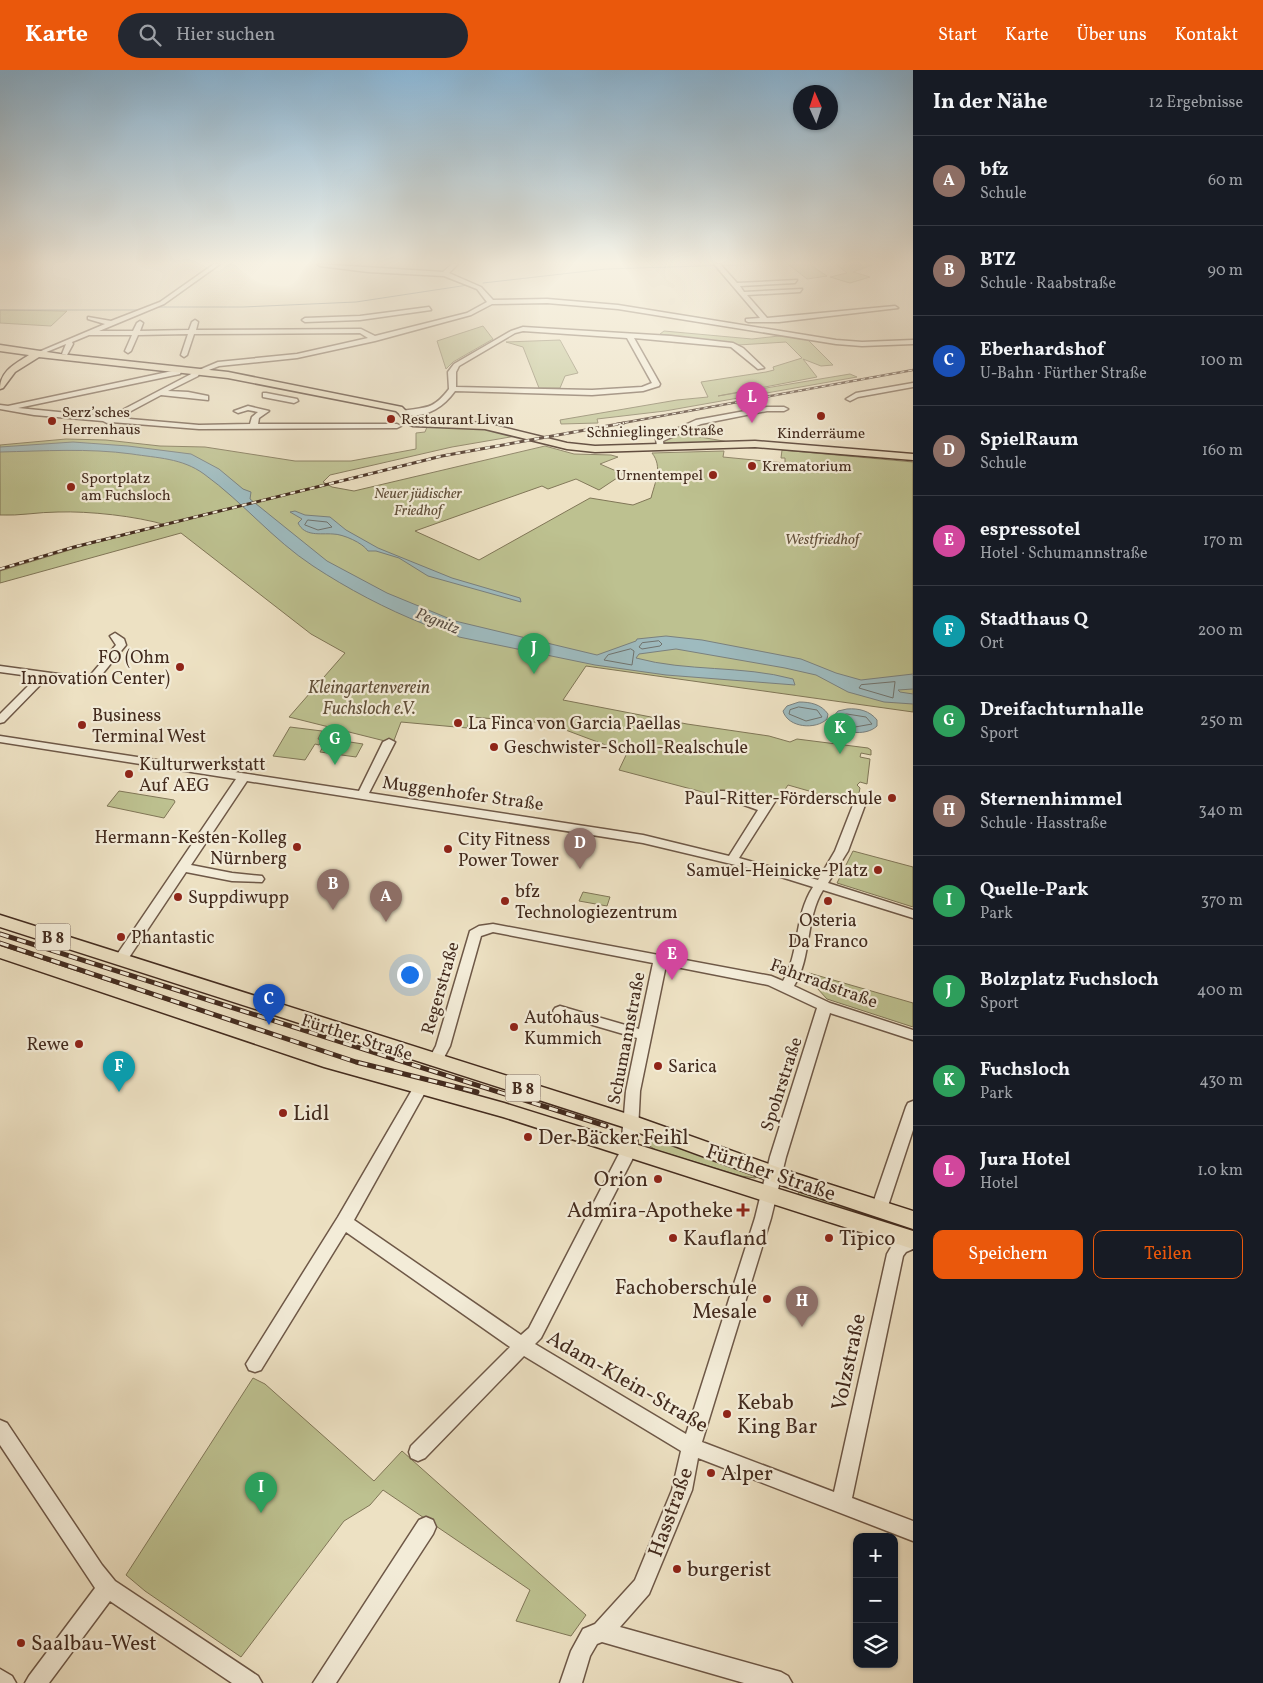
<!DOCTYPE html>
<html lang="de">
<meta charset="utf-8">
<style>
:root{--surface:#171b24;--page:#242831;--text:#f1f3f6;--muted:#9ea1a6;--line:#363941;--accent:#ea580c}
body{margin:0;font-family:Vollkorn,serif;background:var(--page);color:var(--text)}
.controls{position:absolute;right:15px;bottom:15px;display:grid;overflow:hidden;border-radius:10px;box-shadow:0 1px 4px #0004}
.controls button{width:45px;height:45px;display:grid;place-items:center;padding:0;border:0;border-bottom:1px solid var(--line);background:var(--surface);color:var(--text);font:25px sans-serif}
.compass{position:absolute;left:793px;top:15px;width:45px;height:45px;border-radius:50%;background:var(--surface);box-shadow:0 1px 4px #0004;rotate:357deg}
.you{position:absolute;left:409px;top:904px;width:18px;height:18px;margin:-12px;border:4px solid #fff;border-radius:50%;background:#1a73e8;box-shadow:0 0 0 8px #1a73e833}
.badge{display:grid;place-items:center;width:32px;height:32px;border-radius:50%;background:var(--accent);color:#fff;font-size:16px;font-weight:700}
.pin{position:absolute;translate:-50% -41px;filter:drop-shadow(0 1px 2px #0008)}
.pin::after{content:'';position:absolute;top:26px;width:18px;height:15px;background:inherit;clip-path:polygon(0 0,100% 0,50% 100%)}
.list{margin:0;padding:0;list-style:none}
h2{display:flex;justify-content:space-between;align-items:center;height:65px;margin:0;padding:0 20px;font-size:21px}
h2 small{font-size:16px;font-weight:400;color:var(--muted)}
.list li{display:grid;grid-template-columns:32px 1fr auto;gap:15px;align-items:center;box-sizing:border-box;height:90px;padding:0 20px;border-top:1px solid var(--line)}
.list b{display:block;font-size:19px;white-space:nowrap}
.list p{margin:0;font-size:16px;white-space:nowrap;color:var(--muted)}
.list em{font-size:16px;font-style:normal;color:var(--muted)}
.actions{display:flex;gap:10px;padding:15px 20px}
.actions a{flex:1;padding:11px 0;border:1px solid var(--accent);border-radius:10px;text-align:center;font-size:18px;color:var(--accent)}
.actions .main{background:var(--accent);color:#fff}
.icon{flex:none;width:28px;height:28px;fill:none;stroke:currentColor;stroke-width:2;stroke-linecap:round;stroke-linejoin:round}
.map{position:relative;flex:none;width:913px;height:1613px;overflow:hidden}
header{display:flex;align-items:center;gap:30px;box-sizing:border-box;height:70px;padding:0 25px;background:var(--accent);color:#fff}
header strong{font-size:24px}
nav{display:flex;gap:28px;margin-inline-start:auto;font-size:18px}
.search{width:350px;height:45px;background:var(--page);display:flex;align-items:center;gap:12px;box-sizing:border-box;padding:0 18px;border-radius:28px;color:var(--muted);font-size:19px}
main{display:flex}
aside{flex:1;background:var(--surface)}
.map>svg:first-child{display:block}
.green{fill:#bdc190;stroke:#807657}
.water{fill:#9ebbbf;stroke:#7a817f}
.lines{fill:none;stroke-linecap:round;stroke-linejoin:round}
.shore{stroke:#70736e;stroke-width:1}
.stream{stroke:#7a817f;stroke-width:1}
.minor-casing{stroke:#6e5847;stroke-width:3}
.major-casing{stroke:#432b1e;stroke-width:3}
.minor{fill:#f3ecd8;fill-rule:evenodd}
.major{fill:#ede1c3;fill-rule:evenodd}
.rail-far2-casing{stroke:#432b1e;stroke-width:2.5}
.rail-far1-casing{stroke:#432b1e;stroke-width:3}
.rail-casing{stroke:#432b1e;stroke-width:5}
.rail-far2{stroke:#f3ecd8;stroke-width:1;stroke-dasharray:4;stroke-linecap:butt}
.rail-far1{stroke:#f3ecd8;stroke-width:2;stroke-dasharray:5;stroke-linecap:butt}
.rail{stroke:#f3ecd8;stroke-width:3;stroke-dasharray:9;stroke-linecap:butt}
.poi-dot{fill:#8f2418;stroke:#f3ecd8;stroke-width:2}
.labels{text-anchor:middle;stroke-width:4.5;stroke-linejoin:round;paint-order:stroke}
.far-poi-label{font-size:15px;fill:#432b1e;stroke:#f3ecd8;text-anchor:start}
.far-street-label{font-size:15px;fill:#432b1e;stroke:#f3ecd8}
.far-park-label{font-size:15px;font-style:italic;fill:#62503a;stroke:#f3ecd8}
.far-water-label{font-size:16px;font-style:italic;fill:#5a4f46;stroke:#f3ecd8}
.shield{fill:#f3ecd8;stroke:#786556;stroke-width:1}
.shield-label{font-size:16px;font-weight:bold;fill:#432b1e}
.poi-label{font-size:18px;fill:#432b1e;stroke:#f3ecd8;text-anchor:start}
.park-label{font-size:18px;font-style:italic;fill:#62503a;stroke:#f3ecd8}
.street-label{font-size:18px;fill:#432b1e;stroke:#f3ecd8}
.near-poi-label{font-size:21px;fill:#432b1e;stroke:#f3ecd8;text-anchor:start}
.near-street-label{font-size:21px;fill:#432b1e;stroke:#f3ecd8}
</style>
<header>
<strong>Karte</strong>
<div class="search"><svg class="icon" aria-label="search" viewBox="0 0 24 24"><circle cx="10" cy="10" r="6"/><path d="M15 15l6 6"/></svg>Hier suchen</div>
<nav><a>Start</a><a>Karte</a><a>Über uns</a><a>Kontakt</a></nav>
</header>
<main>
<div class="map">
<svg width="913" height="1613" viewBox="0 0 913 1613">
<rect width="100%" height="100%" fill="#ede1c3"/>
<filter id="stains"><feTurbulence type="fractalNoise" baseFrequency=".004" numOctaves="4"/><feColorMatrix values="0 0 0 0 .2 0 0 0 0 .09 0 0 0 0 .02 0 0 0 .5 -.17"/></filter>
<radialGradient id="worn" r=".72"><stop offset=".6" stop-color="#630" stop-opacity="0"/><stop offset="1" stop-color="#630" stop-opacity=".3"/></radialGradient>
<path class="green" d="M788,194H809L827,206L807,209Z
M836,194H875L853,202L870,207L850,213L830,207L847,203Z
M0,240H3L67,241L51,256L0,253Z
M483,256L493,269L453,292L446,299L437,271Z
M664,261L752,269L788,265L806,268L833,295L821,296L803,289L817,307L718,326L850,304L857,307L665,341L597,349L598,353L561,354L560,350L677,330L708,327L701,312L766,302L774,300L773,297L802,288L786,272L738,275L660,264Z
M560,270L578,303L565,306L560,318H539L523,277L506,272Z
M453,356L486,359L516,366L452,377L330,405L323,412L332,417L354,421L545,376L574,384L611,385L618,387L600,394L623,404L599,420L576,409L548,419L542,416L415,461L479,490L590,428L633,435L651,428C655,412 663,397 652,383L724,381L723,387L785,393V388H781L782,380L913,392V642L586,596L563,630L687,654L769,666L790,672L797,669L868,678L871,680V685L861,683L860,687L870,689L867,714L860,712L857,715L860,718L857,733H851L788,715L778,730L765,726L762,732L758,733L717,720L714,725L619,700L627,683L547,653L471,647L467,658L401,652L393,673L289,647L345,583L311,564L181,463L0,513V501L83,476L166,455C136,446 89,441 58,442C38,442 20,446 0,445V375L66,369L106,370L160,376L205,377L295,391H351L416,379V363L425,362L427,357Z
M683,364L729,372L667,375L661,372L675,365Z
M290,657L322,661L318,669L322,670L319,675L315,674L305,690L273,686Z
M327,669L349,670L350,672L363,674L356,687L320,682Z
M119,721L174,730L175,732L164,748L107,736Z
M853,781L913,797V837L837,813Z
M583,822L610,827L607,836L579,831Z
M809,903L913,933V957L827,929L806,906Z
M649,1066L758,1106L755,1108L741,1106L656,1080L645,1073V1068Z
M799,1122L913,1159V1165L797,1127Z
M253,1308L265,1314L374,1411L402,1381L586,1545L571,1566L516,1551L530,1520L383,1420L370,1435L344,1451L241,1587L145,1521L126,1505Z"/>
<path class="water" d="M73,372L128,376L191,384L219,399L243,419L251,422L250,429L327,491L387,523L455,551L597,585L636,571L637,569L666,566L702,570L801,589L836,603L861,610L913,604V619L898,620L900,622L913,624V634L884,632L848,622L816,605L785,598L676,579L639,584L636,588C687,602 742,595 793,609L795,615L666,605L595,595L459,567C445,557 439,559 424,554C386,539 348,519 313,496C272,469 244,433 204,404C182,388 157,388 132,384C88,378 44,381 0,382V377Z
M295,441L305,445L330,447L346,460L378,478L452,508L520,528L521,532L428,506L399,488L376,481H368C363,473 343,464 333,464C320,463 305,467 298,453L302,449L290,442Z
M799,632C810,632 821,634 828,644L827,649C816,660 788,658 783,641L787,636Z
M847,639C859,638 870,641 877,650V656C866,667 837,664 832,648L838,641Z"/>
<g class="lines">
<path class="shore" d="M308,450L327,452L332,457L318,460L305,455Z
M659,571L662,574L660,576L642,579L639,577L642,573Z
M631,579L634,581L632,595L604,590L608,585Z
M895,612L893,628L859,618L861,615Z
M799,637L817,640L822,647L806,651L789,644L790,640Z
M847,644L866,647L872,654L855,657L838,650L839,646Z"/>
<path class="stream" d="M483,213L606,199L765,194
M158,237H243L356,232L468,215
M0,240H141"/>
<defs>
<path id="minor" d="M214,194H220L164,234L99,261H133L137,253L140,251L143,253L140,261L189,260L192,252L195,250L198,252L196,260L361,259L375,266L467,243L487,232L477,219L444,206L368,202L320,196L317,194L443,202L452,194H458L449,203L481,217L493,230L547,229L618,235L836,270L862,272L913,270V274L862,276L836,274L618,239L547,233L492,234L471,245L375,271L297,288L219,296L201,303L197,301L199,300L218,292L297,284L368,268L360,263L194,264L187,285L184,287L181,285L188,264L138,265L131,281L128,283L125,281L132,265H89L72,272L73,274L67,285L62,284L66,274L39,285L34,284L105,254L88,249V247L111,251L160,232Z
M714,194H720L737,213L797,210L795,213L740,216L744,222L802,219L800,222L747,225L767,248L895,236L898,238L779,252H748L746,251V249L760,248Z
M429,237L431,240L360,250L305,252L302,250L305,248L360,246Z
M523,257L671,266L733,273L743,278L764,298L758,299L731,277L634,268L660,314L659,316L643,321L592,325L455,321C442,339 425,348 402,345V341C426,337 433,340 449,319L448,302L454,294L511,261ZM523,261L627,268L652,313L642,317L592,320L456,317V302L459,296L515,263Z
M177,300L181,302L180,304L18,338L109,347L195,302L199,304L198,306L168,321L188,322L208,326V330L161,325L118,348L199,355L250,354L252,347L258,342L248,340L238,343L234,341L248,336L269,341L259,348L258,354H397L401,356L397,358L199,359L111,352L107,353L103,351L34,345L0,339V335L8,336Z
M913,313V317L858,327L850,331L846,329L856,323Z
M266,323L297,329L298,331L294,333L263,327V323Z
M767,337H784L788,339L784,341H767L701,354L663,371L664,379L657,377L656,368L696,350Z
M115,563L124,569L126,575L95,613L47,608L4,652L0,653V644L37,607L0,602V596L88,608L116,575L110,566Z
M0,666L359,721L383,672L389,669L395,672L369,723L643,765L729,786L758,740L716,725L714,723L716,721H724L762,733L766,728L770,726L776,730L739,788L818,810L835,781L853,735L859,731L863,733L865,735L848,781L828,813L913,840V848L823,820C805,849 812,887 794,916L830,933L913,960V970L830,943L786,1087L771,1148L702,1372L834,1422L887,1184L894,1172L913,1165V1179L906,1182L903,1186L852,1428L913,1451V1471L698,1388L692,1420L649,1524L620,1557L781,1602L788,1606L792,1613H744L602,1572L597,1574L590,1586L582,1613H560L571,1581L583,1559L595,1554L635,1510L672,1420L681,1381L524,1286L425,1388L418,1391L411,1388L409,1382L411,1376L510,1277L346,1162L261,1300L255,1302L249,1300L246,1294L338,1147L416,1013L421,1012L426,1013L428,1017L354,1150L521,1265L529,1258L621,1080L626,1021L637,968L555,944L553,941L555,938L560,936L639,959L653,893L493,862L481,866L450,976L440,995H430L428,991L436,976L470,861L479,856L493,854L771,906L783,911C800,882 794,846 813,817L765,802L643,773L247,711L191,795L232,803L262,806L264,809L262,812L232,811L186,802L126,892H116L114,889L116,886L236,709L0,672ZM666,895L768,915L817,938L770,1087L755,1148L686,1364L535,1274L541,1268L637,1080L640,1021Z
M913,1031V1060L887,1139L885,1144L879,1146L873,1144L871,1139L906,1037L908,1033Z
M0,1350L7,1353L102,1495L115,1511L258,1606L262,1613H232L110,1531L49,1613H25L29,1606L95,1518L0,1375Z
M426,1447L433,1450L436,1457L433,1464L336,1613H313L419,1450Z
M0,1599L12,1606L16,1613H0Z"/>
<path id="major" d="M0,275L60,284L228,302L402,337L415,350L485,353L567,373L595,376L755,371L913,384V390L755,377L595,382L567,379L485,359L413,356C404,354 403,346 396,341L228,308L39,287L15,302L3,318L0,319C0,301 15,294 29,285L0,281Z
M0,845L637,1047L794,1103L913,1141V1159L781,1115L623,1057L0,857Z
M0,876L334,986L504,1033L913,1161V1179L503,1047L324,997L0,888Z"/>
</defs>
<use href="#minor" class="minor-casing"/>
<use href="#major" class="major-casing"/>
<use href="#minor" class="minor"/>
<use href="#major" class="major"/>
<defs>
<path id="rail-far2" d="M617,354L913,300"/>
<path id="rail-far1" d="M0,499L74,477L442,386L624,353"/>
<path id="rail" d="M0,864L606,1056
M0,873L356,992L477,1022"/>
</defs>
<use href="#rail-far2" class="rail-far2-casing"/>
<use href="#rail-far1" class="rail-far1-casing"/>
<use href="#rail" class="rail-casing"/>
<use href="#rail-far2" class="rail-far2"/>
<use href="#rail-far1" class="rail-far1"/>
<use href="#rail" class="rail"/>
</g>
<linearGradient id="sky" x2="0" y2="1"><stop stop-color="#8ab7d8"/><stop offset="0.46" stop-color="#f7f2e4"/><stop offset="1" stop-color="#f7f2e4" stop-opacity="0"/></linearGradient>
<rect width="913" height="419" fill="url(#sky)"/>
<g class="poi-dot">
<circle cx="821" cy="346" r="5"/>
<circle cx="391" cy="349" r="5"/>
<circle cx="52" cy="351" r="5"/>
<circle cx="752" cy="396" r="5"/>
<circle cx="713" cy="405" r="5"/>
<circle cx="71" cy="417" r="5"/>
<circle cx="180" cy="597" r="5"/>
<circle cx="458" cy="653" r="5"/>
<circle cx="82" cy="655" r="5"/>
<circle cx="494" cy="677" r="5"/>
<circle cx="129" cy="704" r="5"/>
<circle cx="892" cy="728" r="5"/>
<circle cx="297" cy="777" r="5"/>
<circle cx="448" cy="779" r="5"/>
<circle cx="878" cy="800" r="5"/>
<circle cx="178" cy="827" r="5"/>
<circle cx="505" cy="831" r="5"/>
<circle cx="828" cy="831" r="5"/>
<circle cx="121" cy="867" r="5"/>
<circle cx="514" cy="957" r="5"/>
<circle cx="79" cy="974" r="5"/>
<circle cx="658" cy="996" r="5"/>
<circle cx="283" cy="1043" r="5"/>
<circle cx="528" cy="1067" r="5"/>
<circle cx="658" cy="1109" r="5"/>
<path d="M740.5 1132.5h5v5h5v5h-5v5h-5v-5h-5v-5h5z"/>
<circle cx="673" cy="1168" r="5"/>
<circle cx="829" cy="1168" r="5"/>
<circle cx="767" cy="1229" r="5"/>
<circle cx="727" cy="1344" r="5"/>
<circle cx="711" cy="1403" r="5"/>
<circle cx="677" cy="1499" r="5"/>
<circle cx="21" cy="1573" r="5"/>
</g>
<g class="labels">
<g class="far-poi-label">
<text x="62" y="347">Serz’sches<tspan x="62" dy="17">Herrenhaus</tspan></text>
<text x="401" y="354">Restaurant Livan</text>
<text x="821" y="368" text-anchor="middle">Kinderräume</text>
<text x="762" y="401">Krematorium</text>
<text x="703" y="410" text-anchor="end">Urnentempel</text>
<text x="81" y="413">Sportplatz<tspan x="81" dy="17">am Fuchsloch</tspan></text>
</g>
<g class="far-street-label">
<text transform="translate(655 361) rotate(-1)" y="5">Schnieglinger Straße</text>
</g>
<g class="far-park-label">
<text x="418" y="428">Neuer jüdischer<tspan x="418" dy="17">Friedhof</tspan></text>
<text x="822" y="474">Westfriedhof</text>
</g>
<g class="far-water-label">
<text transform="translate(438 550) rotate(22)" y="6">Pegnitz</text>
</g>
<g class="shield">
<rect x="35.5" y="853.5" width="35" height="27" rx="4"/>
<rect x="505.5" y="1004.5" width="35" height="27" rx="4"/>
</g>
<g class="shield-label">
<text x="53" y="873">B 8</text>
<text x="523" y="1024">B 8</text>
</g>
<g class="poi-label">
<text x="170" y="593" text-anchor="end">FO (Ohm<tspan x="170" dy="21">Innovation Center)</tspan></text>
<text x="92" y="651">Business<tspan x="92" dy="21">Terminal West</tspan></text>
<text x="468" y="659">La Finca von Garcia Paellas</text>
<text x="504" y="683">Geschwister-Scholl-Realschule</text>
<text x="139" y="700">Kulturwerkstatt<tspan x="139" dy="21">Auf AEG</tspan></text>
<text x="882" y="734" text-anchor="end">Paul-Ritter-Förderschule</text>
<text x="287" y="773" text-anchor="end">Hermann-Kesten-Kolleg<tspan x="287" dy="21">Nürnberg</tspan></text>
<text x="458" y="775">City Fitness<tspan x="458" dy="21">Power Tower</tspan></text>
<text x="868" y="806" text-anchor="end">Samuel-Heinicke-Platz</text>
<text x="515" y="827">bfz<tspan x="515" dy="21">Technologiezentrum</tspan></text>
<text x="188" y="833">Suppdiwupp</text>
<text x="828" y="856" text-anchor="middle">Osteria<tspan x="828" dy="21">Da Franco</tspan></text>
<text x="131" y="873">Phantastic</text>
<text x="524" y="953">Autohaus<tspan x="524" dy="21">Kummich</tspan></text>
<text x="69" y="980" text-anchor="end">Rewe</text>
<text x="668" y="1002">Sarica</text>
</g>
<g class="park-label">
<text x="369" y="623">Kleingartenverein<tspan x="369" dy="21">Fuchsloch e.V.</tspan></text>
</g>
<g class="street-label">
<text transform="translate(463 723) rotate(8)" y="6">Muggenhofer Straße</text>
<text transform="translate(824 913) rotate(20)" y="6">Fahrradstraße</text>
<text transform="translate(440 918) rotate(-74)" y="6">Regerstraße</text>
<text transform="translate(357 967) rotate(18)" y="6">Fürther Straße</text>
<text transform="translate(626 968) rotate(-79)" y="6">Schumannstraße</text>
<text transform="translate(781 1014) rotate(-72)" y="6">Spohrstraße</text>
</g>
<g class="near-poi-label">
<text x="293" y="1050">Lidl</text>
<text x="538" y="1074">Der Bäcker Feihl</text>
<text x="648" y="1116" text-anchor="end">Orion</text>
<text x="733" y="1147" text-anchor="end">Admira-Apotheke</text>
<text x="683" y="1175">Kaufland</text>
<text x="839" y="1175">Tipico</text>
<text x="757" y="1224" text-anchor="end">Fachoberschule<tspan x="757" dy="24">Mesale</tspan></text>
<text x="737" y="1339">Kebab<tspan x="737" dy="24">King Bar</tspan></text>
<text x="721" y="1410">Alper</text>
<text x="687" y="1506">burgerist</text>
<text x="31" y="1580">Saalbau-West</text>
</g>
<g class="near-street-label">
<text transform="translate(771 1102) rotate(19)" y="7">Fürther Straße</text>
<text transform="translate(848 1292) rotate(-78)" y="7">Volzstraße</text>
<text transform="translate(628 1311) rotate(30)" y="7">Adam-Klein-Straße</text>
<text transform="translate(670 1442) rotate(-70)" y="7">Hasstraße</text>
</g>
</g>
<rect width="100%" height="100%" filter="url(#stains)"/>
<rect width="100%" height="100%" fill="url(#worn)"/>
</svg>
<div class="controls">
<button>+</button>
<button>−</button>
<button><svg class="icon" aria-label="layers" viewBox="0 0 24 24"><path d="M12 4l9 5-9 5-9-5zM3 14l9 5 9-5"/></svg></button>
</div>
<svg class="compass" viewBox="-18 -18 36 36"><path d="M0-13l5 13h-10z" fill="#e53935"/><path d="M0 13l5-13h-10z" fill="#9ea1a6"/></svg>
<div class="you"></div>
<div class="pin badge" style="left:386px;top:852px;background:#8d6e63">A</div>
<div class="pin badge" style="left:333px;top:840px;background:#8d6e63">B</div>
<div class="pin badge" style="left:269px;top:955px;background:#1a4fb4">C</div>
<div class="pin badge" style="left:580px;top:799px;background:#8d6e63">D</div>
<div class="pin badge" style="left:672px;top:910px;background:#d1479c">E</div>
<div class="pin badge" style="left:119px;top:1022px;background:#0f9aa8">F</div>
<div class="pin badge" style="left:335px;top:695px;background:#2e9e5b">G</div>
<div class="pin badge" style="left:802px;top:1257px;background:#8d6e63">H</div>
<div class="pin badge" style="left:261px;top:1443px;background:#2e9e5b">I</div>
<div class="pin badge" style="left:534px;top:604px;background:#2e9e5b">J</div>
<div class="pin badge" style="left:840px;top:684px;background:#2e9e5b">K</div>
<div class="pin badge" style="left:752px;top:353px;background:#d1479c">L</div>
</div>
<aside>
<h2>In der Nähe<small>12 Ergebnisse</small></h2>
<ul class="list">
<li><span class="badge" style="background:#8d6e63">A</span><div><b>bfz</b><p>Schule</p></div><em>60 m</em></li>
<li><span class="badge" style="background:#8d6e63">B</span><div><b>BTZ</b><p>Schule · Raabstraße</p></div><em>90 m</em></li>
<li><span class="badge" style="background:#1a4fb4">C</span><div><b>Eberhardshof</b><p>U-Bahn · Fürther Straße</p></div><em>100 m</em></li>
<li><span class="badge" style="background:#8d6e63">D</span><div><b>SpielRaum</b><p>Schule</p></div><em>160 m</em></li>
<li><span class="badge" style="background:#d1479c">E</span><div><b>espressotel</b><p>Hotel · Schumannstraße</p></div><em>170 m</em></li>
<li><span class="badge" style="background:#0f9aa8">F</span><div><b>Stadthaus Q</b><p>Ort</p></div><em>200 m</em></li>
<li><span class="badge" style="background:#2e9e5b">G</span><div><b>Dreifachturnhalle</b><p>Sport</p></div><em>250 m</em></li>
<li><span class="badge" style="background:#8d6e63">H</span><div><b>Sternenhimmel</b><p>Schule · Hasstraße</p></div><em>340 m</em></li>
<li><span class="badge" style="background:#2e9e5b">I</span><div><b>Quelle-Park</b><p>Park</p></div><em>370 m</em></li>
<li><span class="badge" style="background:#2e9e5b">J</span><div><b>Bolzplatz Fuchsloch</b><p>Sport</p></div><em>400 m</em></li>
<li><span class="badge" style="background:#2e9e5b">K</span><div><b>Fuchsloch</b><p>Park</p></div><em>430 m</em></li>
<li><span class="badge" style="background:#d1479c">L</span><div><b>Jura Hotel</b><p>Hotel</p></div><em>1.0 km</em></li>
</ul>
<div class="actions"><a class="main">Speichern</a><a>Teilen</a></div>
</aside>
</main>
